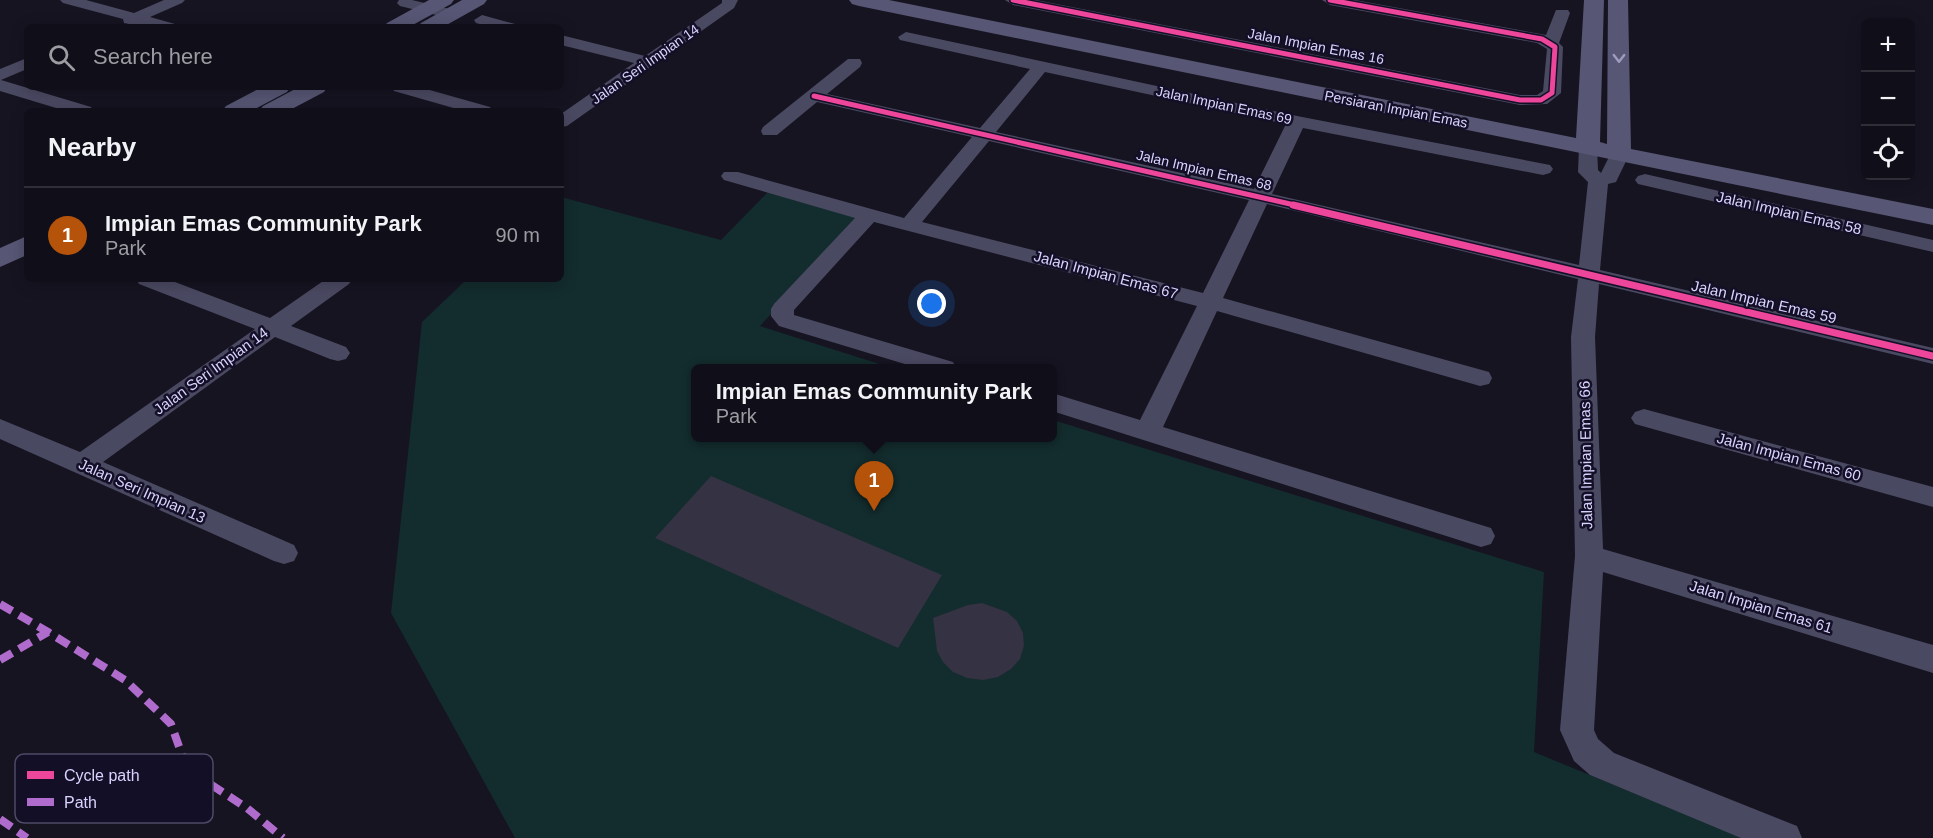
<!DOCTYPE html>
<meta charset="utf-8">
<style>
:root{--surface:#100f19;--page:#191822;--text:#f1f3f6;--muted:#9c9ca2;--line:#302f38;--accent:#b45309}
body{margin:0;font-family:Arial,sans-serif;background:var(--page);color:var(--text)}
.controls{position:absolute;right:18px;top:18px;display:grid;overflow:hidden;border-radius:9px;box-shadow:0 3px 15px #0003}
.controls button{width:54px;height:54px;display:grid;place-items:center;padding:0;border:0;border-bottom:2px solid var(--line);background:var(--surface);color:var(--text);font:30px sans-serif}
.you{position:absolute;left:932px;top:304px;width:21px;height:21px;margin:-15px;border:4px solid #fff;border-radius:50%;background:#1a73e8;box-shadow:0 0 0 9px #1a73e833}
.badge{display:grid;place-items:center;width:39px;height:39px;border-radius:50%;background:var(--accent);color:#fff;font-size:20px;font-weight:700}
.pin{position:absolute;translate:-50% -50px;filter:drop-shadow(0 2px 3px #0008)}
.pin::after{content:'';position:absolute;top:32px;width:21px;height:18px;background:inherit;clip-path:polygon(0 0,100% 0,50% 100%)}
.popup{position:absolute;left:691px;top:364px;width:366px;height:78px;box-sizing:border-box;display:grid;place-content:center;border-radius:9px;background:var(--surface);filter:drop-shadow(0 2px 4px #0005);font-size:20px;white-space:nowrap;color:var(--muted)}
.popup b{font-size:22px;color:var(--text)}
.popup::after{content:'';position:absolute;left:50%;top:100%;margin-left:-12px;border:12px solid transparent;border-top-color:var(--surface)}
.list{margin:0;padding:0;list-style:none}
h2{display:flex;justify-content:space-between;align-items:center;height:78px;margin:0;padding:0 24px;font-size:26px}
h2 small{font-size:20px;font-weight:400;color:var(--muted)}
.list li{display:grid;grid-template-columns:39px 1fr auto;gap:18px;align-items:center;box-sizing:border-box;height:96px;padding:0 24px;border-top:2px solid var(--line)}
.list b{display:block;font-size:22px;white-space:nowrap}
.list p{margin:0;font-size:20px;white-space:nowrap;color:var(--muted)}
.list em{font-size:20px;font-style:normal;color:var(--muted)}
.icon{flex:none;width:33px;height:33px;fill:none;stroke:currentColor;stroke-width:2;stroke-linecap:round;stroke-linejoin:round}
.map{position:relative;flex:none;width:1933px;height:838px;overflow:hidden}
.search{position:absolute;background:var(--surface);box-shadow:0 3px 15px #0003;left:24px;top:24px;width:540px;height:66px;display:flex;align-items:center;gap:15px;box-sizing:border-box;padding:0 21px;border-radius:9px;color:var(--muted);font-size:22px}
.panel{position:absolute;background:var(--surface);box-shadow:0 3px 15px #0003;left:24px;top:108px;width:540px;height:174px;border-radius:9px}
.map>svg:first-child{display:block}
.green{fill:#132c2d}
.building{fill:#343243}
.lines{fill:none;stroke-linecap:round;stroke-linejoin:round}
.street{fill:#4a4962;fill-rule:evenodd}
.secondary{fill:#575674;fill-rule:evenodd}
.quiet{stroke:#b06ccc;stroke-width:8;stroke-dasharray:14 8;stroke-linecap:butt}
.cycleway-far1-casing{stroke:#130f26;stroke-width:8}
.cycleway-casing{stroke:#130f26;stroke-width:10}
.cycleway-far1{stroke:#ed469a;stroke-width:5}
.cycleway{stroke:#ed469a;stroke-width:7}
.oneway{stroke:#9e9bc0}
.labels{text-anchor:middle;stroke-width:5;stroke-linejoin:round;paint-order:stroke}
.far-street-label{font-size:14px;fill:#d9d4ff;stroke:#130f26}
.street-label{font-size:15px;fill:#d9d4ff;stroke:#130f26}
.key{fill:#130f26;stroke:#4e4a67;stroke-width:1.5}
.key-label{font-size:16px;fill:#d9d4ff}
</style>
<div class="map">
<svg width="1933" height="838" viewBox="0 0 1933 838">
<rect width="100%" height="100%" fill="#161421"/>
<path class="green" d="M768,192L861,218L760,326L892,368H696V438H1052L1053,420L1544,572L1534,752L1675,810L1753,838H515L391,613L422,322L467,279H561V197L721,240Z"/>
<path class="building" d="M711,476L942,575L898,648L655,538Z
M982,603L1007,612L1017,621L1023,633L1024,646L1020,659L1011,669L998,677L983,680L967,678L953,672L943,662L937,651L933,618L968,605Z"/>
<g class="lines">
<path class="street" d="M60,0H86L134,13L164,0H185L182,3L150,17L175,24L177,27C160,27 140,27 124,23L123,19L63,3Z
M399,0H412L458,11L460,14L452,19L400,6L397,3Z
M722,0H738L734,8L567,126L561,127V114L634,63L561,45V35L645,56L722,3Z
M1005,0H1036L1520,95H1537L1543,91L1547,49L1537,43L1330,5L1322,0H1355L1546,35L1556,10H1568L1570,13L1559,43L1563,47L1561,93L1547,104L1520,105L1013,5Z
M482,15L515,24L517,27H490L476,23L474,20Z
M906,32L1297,116L1550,165L1553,169L1550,173L1543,175L1303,128L1272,194L1579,265L1588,182L1578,172L1579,148L1581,144H1595L1597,148L1598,170L1601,173L1612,151H1626L1629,155L1616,182L1608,184L1600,270L1933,348V364L1599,284L1595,337L1603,549L1933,645V673L1603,572L1594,730L1598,739L1614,753L1797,826L1802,838H1741L1590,775L1574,761L1560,730L1575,556L1571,337L1578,279L1267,204L1223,298L1489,372L1492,378L1489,384L1480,386L1217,311L1163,427L1491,528L1495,536L1491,544L1481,547L1052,411V393L1140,420L1197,306L874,222L794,310V315L953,362L956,368H918L779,326L771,316V309L774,304L855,218L724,180L721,176L724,172H738L904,218L972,137L817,102L777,135H763L761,131L763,127L848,59H860L862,63L860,67L827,94L980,128L1030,69L900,40L898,37ZM1045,72L1286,124L1254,189L996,132ZM989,141L1249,200L1203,293L922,222Z
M27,58V69L1,80L91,107L94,111H66L0,91V69Z
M391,87H419L490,107L493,111H464L394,91Z
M1645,174L1933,240V252L1638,184L1635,180L1638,176Z
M136,279H167L270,318L326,279H352L349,284L291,326L346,347L350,353L346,359L338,361L330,359L275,337L103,462L294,545L298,553L294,561L284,564L274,561L0,439V419L80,452L255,329L139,284Z
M1644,409L1933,487V507L1635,424L1631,418L1635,412Z"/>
<path class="secondary" d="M429,0H454L451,4L409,27H384L387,23Z
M462,0H487L484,4L443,27H418L421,23Z
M849,0H889L1576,138L1584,0H1604L1600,142L1607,144L1608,0H1628L1631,149L1933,209V225L859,6L852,4Z
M262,87H290L287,92L251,111H222L226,106Z
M299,87H327L324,92L288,111H259L263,106Z
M27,236V255L0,267V248Z"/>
<path class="quiet" d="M0,604L48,632
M0,660L48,632L125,680L171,724L187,769L247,808L283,838
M0,819L27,838"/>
<defs>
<path id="cycleway-far1" d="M1013,0L1520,100H1541L1552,93L1555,47L1542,39L1330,0
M814,96L1299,206"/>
<path id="cycleway" d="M1293,205L1933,356"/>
</defs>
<use href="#cycleway-far1" class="cycleway-far1-casing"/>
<use href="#cycleway" class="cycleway-casing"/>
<use href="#cycleway-far1" class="cycleway-far1"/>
<use href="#cycleway" class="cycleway"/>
</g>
<defs><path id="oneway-chevron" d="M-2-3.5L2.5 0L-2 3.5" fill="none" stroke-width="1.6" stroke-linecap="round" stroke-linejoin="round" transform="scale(1.5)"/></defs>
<use class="oneway" href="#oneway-chevron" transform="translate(1619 58) rotate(90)"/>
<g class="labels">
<g class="far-street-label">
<text transform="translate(1316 46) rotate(11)" y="5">Jalan Impian Emas 16</text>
<text transform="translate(645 64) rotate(-35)" y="5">Jalan Seri Impian 14</text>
<text transform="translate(1224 105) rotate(12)" y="5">Jalan Impian Emas 69</text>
<text transform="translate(1396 109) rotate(11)" y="5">Persiaran Impian Emas</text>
<text transform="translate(1204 170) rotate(13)" y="5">Jalan Impian Emas 68</text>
</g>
<g class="street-label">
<text transform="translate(1789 213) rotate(13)" y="5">Jalan Impian Emas 58</text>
<text transform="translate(1106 275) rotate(15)" y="5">Jalan Impian Emas 67</text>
<text transform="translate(1764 302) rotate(13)" y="5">Jalan Impian Emas 59</text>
<text transform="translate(211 371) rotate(-36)" y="5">Jalan Seri Impian 14</text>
<text transform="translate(1586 455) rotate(-91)" y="5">Jalan Impian Emas 66</text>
<text transform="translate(1789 457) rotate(15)" y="5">Jalan Impian Emas 60</text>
<text transform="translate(142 491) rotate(24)" y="5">Jalan Seri Impian 13</text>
<text transform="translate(1761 607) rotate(17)" y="5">Jalan Impian Emas 61</text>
</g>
</g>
<rect x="15" y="754" width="198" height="69" rx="9" class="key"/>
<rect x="27" y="771" width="27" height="8" fill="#ed469a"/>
<rect x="27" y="798" width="27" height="8" fill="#b06ccc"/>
<g class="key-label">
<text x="64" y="781">Cycle path</text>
<text x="64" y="808">Path</text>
</g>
</svg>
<div class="controls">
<button>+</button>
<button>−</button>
<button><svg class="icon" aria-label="locate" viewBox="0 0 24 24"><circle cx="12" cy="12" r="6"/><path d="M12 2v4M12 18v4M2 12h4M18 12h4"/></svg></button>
</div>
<div class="you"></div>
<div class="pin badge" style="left:874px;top:511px">1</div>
<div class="popup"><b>Impian Emas Community Park</b>Park</div>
<div class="search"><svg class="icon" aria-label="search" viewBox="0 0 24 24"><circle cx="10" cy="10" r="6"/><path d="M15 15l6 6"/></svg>Search here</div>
<section class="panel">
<h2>Nearby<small></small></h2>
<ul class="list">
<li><span class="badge">1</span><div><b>Impian Emas Community Park</b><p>Park</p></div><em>90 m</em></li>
</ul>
</section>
</div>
